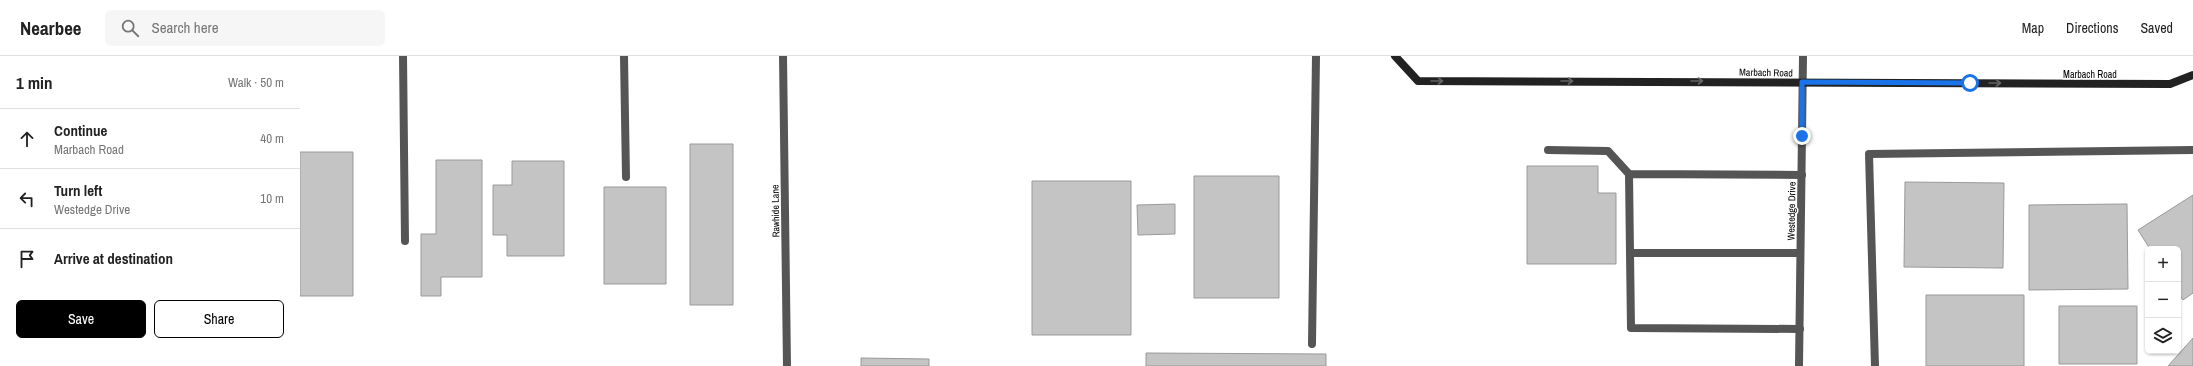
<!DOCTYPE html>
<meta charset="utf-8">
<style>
:root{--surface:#fff;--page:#f6f6f6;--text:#222;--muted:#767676;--line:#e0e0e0;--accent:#000}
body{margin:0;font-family:"Archivo Narrow",sans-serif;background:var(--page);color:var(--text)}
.controls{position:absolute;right:12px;bottom:12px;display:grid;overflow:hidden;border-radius:6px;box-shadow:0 1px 3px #0004}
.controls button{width:36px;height:36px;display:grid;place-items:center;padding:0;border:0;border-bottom:1px solid var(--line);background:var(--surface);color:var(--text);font:20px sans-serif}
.stop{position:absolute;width:12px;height:12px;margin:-9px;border:3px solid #1a73e8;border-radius:50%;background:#fff}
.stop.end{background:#1a73e8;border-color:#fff;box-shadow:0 1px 4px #0008}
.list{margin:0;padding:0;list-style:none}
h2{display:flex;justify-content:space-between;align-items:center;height:52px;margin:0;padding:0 16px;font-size:17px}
h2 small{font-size:13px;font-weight:400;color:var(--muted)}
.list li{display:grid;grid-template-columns:26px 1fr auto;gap:12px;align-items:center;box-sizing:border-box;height:60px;padding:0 16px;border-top:1px solid var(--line)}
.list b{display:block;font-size:15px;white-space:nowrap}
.list p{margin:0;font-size:13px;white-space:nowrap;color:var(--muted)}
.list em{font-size:13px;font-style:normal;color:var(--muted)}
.actions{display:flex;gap:8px;padding:12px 16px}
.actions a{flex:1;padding:9px 0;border:1px solid var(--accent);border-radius:6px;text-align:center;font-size:14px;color:var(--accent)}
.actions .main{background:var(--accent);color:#fff}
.icon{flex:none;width:22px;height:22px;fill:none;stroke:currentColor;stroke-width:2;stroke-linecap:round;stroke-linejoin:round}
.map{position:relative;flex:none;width:1893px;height:310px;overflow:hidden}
header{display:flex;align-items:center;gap:24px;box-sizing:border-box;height:56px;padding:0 20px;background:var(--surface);border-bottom:1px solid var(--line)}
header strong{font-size:19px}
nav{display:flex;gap:22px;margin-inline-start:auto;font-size:14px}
.search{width:280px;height:36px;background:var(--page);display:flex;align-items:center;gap:10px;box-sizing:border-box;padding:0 14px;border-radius:6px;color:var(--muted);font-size:15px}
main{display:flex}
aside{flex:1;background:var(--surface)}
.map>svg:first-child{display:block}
.building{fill:#c4c4c4;stroke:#999}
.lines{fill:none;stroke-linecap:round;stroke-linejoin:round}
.service{stroke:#555;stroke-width:8}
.minor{stroke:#555;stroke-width:8}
.secondary{stroke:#222;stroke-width:8}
.oneway{stroke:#646464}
.route{stroke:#1a73e8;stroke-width:5}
.labels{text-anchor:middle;stroke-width:3;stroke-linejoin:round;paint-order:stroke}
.street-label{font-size:10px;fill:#000;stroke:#fff}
</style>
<header>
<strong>Nearbee</strong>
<div class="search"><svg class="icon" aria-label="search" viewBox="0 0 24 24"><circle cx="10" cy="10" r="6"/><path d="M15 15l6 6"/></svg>Search here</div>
<nav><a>Map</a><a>Directions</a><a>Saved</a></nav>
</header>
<main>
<aside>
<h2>1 min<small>Walk · 50 m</small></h2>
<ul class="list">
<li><svg class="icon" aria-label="ahead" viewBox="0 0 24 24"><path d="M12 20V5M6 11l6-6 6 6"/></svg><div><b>Continue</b><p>Marbach Road</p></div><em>40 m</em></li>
<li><svg class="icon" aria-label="left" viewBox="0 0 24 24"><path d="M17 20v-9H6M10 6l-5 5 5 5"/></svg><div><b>Turn left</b><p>Westedge Drive</p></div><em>10 m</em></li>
<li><svg class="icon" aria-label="arrive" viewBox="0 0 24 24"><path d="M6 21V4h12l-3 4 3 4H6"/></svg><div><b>Arrive at destination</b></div></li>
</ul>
<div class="actions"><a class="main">Save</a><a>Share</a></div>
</aside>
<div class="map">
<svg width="1893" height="310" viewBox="0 0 1893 310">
<rect width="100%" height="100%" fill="#fff"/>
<path class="building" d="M390,88H433V249H390Z
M0,96H53V240H0Z
M136,104H182V221H141V240H121V178H136Z
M212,105H264V200H207V179H193V129H212Z
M1227,110H1298V137H1316V208H1227Z
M894,120H979V242H894Z
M732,125H831V279H732Z
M1605,126L1704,127L1703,212L1604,211Z
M304,131H366V228H304Z
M1893,139V237L1883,244L1878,237V193H1850L1838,174Z
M875,148V178L838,179L837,149Z
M1827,148L1828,233L1729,234V149Z
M1626,239H1724V310H1626Z
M1759,250H1837V308H1759Z
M1893,282V310H1868Z
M846,297L1026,298V310H846Z
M561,302L629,303V310H561Z"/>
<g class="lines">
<path class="service" d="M103,0L105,185
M324,0L326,121
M1248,94L1308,95L1329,118L1502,119
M1329,118L1330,197H1500
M1330,197L1331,272L1500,273
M1012,288L1016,0
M1575,310L1569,98L1893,94"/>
<path class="minor" d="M483,0L487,310
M1499,310L1503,0"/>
<path class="secondary" d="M1095,0L1118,25L1870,28L1893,19"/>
</g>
<defs><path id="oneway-shaft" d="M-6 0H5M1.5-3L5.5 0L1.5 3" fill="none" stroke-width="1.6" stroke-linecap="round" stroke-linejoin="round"/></defs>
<g class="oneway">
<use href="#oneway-shaft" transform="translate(1137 25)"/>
<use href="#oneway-shaft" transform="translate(1267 25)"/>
<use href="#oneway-shaft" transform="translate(1397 25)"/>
<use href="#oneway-shaft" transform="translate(1695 27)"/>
</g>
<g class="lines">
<path class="route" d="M1502,80V26L1670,27"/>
</g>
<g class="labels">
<g class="street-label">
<text transform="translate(1466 16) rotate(1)" y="4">Marbach Road</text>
<text x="1790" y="22">Marbach Road</text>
<text transform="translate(475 155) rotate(-91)" y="4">Rawhide Lane</text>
<text transform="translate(1491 155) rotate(-89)" y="4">Westedge Drive</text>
</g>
</g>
</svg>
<div class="controls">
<button>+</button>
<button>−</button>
<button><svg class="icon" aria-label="layers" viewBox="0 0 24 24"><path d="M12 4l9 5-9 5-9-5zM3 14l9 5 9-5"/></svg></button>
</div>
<div class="stop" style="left:1670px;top:27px"></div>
<div class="stop end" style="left:1502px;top:80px"></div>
</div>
</main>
